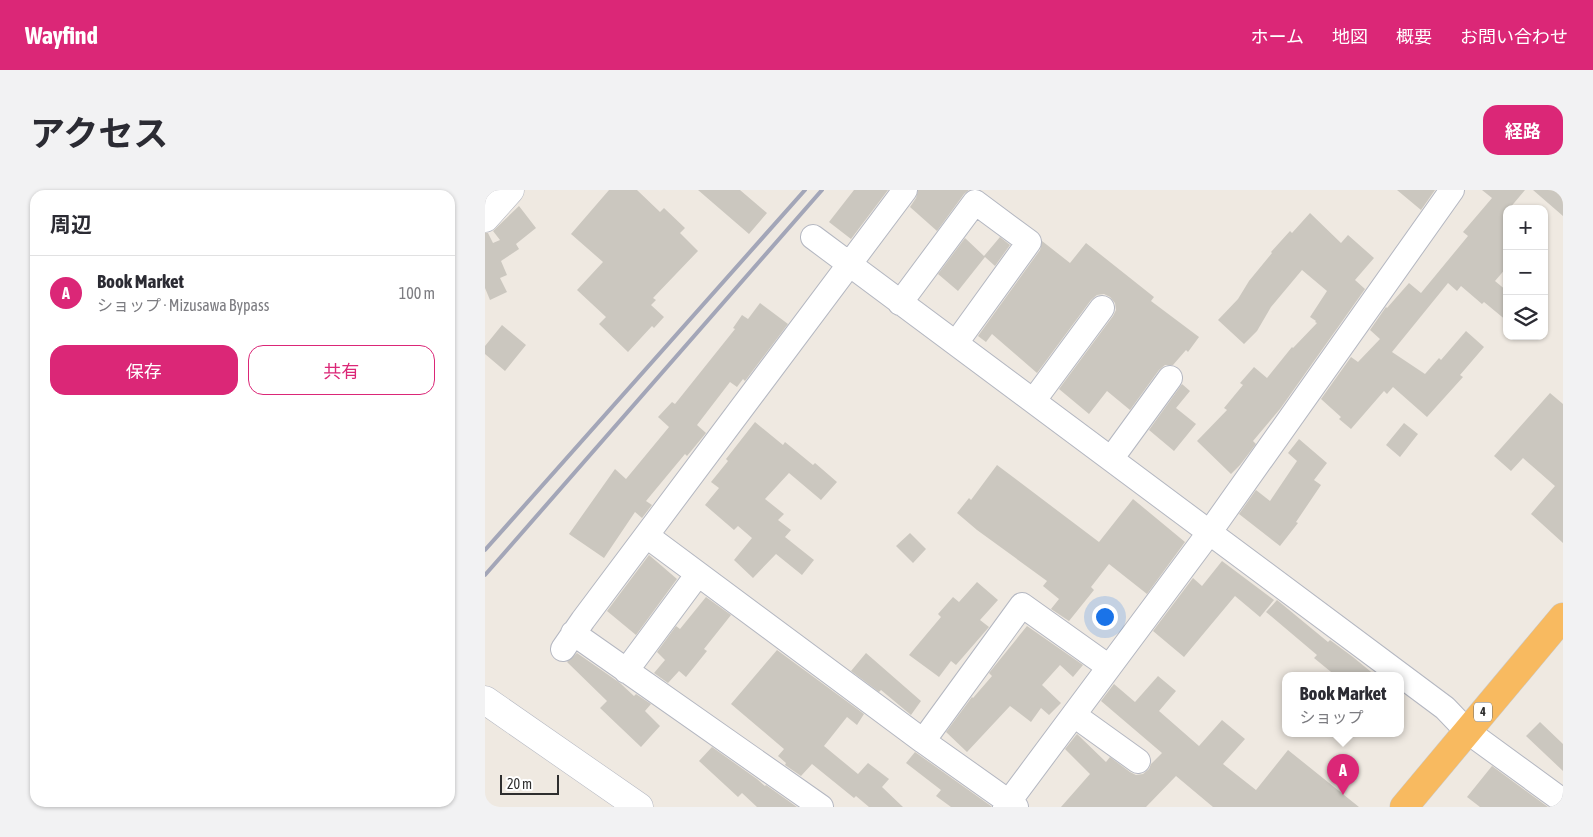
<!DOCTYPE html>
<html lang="ja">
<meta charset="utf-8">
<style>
:root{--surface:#fff;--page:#f2f2f3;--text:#2b2b33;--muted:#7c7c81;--line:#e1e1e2;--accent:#db2777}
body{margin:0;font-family:"Asap Condensed","Noto Sans JP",sans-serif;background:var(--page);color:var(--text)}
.controls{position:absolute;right:15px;top:15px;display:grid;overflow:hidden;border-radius:10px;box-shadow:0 1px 4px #0004}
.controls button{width:45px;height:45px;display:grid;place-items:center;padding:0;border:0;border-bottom:1px solid var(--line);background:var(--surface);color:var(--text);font:25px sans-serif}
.scale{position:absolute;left:15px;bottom:12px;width:59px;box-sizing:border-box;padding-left:5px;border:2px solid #2e2e2e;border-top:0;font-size:14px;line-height:18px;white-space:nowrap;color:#2e2e2e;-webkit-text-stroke:4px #fff;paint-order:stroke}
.you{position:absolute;left:619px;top:426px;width:18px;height:18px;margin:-12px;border:4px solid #fff;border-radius:50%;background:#1a73e8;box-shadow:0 0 0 8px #1a73e833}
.badge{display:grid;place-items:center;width:32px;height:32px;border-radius:50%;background:var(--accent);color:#fff;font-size:16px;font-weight:700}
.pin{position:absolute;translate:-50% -41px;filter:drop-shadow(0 1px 2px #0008)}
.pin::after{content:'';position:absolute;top:26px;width:18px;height:15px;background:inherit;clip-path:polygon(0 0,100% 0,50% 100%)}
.popup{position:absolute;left:797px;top:482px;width:122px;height:65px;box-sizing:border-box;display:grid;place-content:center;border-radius:10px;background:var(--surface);filter:drop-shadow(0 1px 4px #0005);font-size:16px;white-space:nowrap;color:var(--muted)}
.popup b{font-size:19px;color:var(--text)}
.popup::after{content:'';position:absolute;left:50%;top:100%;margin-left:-10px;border:10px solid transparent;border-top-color:var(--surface)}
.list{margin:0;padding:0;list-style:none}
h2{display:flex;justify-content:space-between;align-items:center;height:65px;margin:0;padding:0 20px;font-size:21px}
h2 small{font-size:16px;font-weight:400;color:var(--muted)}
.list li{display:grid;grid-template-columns:32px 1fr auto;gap:15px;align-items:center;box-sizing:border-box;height:75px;padding:0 20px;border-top:1px solid var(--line)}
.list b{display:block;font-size:19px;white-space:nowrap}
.list p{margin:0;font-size:16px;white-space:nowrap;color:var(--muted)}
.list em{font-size:16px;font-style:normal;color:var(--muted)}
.actions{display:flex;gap:10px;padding:15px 20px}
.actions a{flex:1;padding:11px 0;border:1px solid var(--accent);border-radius:15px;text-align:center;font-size:18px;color:var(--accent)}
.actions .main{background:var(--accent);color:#fff}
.icon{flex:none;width:28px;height:28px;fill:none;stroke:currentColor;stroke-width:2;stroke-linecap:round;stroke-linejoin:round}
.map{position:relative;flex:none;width:1078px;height:617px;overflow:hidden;border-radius:15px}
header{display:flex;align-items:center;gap:30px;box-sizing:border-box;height:70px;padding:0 25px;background:var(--accent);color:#fff}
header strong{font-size:24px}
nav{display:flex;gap:28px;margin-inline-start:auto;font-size:18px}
.intro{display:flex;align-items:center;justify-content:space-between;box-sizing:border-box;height:120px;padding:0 30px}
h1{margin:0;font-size:35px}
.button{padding:12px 22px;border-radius:15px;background:var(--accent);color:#fff;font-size:18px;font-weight:700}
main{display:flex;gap:30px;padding:0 30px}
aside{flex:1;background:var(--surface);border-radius:15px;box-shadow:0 1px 4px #0004}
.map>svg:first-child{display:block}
.building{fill:#cbc7bf}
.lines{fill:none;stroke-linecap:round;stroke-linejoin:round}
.minor-casing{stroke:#b4b7c1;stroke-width:26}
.tertiary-casing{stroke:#b4b7c1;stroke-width:29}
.trunk-casing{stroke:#c9c9c9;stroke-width:29}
.minor{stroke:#fff;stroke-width:24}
.tertiary{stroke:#fff;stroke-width:28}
.trunk{stroke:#f8ba60;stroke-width:28}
.rail{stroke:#a3a6b8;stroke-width:4}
.labels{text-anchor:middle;stroke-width:4;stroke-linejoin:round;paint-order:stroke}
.shield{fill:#fff;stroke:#6d6d6d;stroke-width:1}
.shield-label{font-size:12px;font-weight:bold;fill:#2e2e2e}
</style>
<header>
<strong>Wayfind</strong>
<nav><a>ホーム</a><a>地図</a><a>概要</a><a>お問い合わせ</a></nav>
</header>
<div class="intro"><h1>アクセス</h1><a class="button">経路</a></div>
<main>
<aside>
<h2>周辺<small></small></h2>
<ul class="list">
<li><span class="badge">A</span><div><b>Book Market</b><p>ショップ · Mizusawa Bypass</p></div><em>100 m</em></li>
</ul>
<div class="actions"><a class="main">保存</a><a>共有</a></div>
</aside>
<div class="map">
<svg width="1078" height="617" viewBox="0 0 1078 617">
<rect width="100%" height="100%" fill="#efe9e1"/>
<path class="building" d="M124,0H152L175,22L179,18L200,38L195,43L213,61L168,108L171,110L166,115L179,127L169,138L167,136L143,162L114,134L121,127L92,100L118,72L86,44Z
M213,0H255L282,23L264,44Z
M369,0H403L366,49L344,32Z
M433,0H484L479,4L452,41L425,17L431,8Z
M912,0H950L936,20Z
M997,0H1040L1024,19H1022V77L1010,91L1022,101V131L999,112L997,114L976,96L972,101L963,93L907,162L940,184L954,168L956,170L981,141L999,157L975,185L978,187L942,227L908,197L902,204L899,201L866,239L854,229L856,227L836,209L866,167L873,172L895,149L885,140L901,117L902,118L924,93L936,103L983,46L978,42L1007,8Z
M1048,0H1078V26Z
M34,16L51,38L31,54L34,59L16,71L22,85L15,88L22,102L5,110L0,98V43H3L8,53L15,50L8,41Z
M825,23L856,53L863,45L889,68L870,90L880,99L795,219L768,251L771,254L755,275L746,284L712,251L742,220L739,218L758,195L755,193L769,177L782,188L807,157L808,158L832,133L830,132L831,131L825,127L842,101L817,80L786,117L772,141L759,154L733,130L753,109L764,91L787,63L786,62L805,41L807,43Z
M515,47L525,55L510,76L500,67L473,101L453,84L480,48L499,66Z
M557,51L585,73L601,53L669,107L666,111L714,147L703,162L701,160L688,175H680L674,180L645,220L622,201L604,224L574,199L628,126L631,120L630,113L625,107L619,104L612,105L606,110L552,183L507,144L501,152L493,146L555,60Z
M275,113L303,134L260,191L258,189L252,197L245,192L212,235L221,243L202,266L200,264L161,311L167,315L157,328L150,322L119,368L84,344L130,279L141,289L184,237L173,227L187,212L190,214L250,139L248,138L257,125L263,129Z
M17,135L41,155L20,181L0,164V156Z
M697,194L705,201L691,218L711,234L689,261L664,240Z
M1065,203L1078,214V353L1046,324L1070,296L1038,268L1026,281L1009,266Z
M270,232L298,255L300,252L328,275L330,273L352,292L336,310L304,283L280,309L299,324L293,330L306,340L300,347L329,370L317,385L291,364L268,388L249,370L267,348L253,336L249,340L220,315L234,298L226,292L243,271L241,269Z
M919,233L933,244L915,267L901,255Z
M814,249L842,273L829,290L836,295L811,332L813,333L795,356L754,324L771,300L785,311L812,271L803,263Z
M512,275L614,352L648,309L700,352L662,404L624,374L606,397L609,400L584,431L566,419L574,409L558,396L562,391L492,340L472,323L484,308L486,310Z
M425,343L441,359L428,373L411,356Z
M164,365L192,389L151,445L122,421Z
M737,371L789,410L775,427L750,406L699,467L668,441L708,388L717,396Z
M492,392L513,410L495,430L504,437L471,475L466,471L454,487L424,465L456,427L453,424L468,407L474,412Z
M221,407L246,425L219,459L222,461L201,487L194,481L183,493L169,483L180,470L172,462L191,436L195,439Z
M792,410L843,452L845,450L868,467L891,486H851L829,468L832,465L781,422Z
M542,436L598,475L588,487L575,475L557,495L576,513L564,525L556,518L546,532L525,516L482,562L461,542L487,507L488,508L507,486L504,483Z
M292,460L379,524L372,535L362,527L339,556L373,584L383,573L404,589L397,597L418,617H384L371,606L369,608L327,574L316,586L300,575L301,573L293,566L299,559L246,514Z
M92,463L135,493L149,506L151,504L166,514L160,521L175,536L156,557L115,518L122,511L82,472Z
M381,463L436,511L426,525L396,500L394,502L366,481Z
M673,486L691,501L674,521L714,556L737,530L760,549L738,574L771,600L803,560L874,617H728L691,586L661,617H576L605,584L580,559L592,544L621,572L625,567L645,582L651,585L658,584L664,579L666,574L677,563L616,511L629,494L650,512Z
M1055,532L1078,554V581L1041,546Z
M227,557L272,589L280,596L281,595L312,617H272L257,603L253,607L214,571Z
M430,562L506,616L507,617H466L451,606L456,600L421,573Z
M1007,576L1063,617H995L982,607Z"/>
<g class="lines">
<defs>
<path id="minor" d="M328,47L960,518L982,541L1078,611
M415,113L490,12L544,52L471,153
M549,210L617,118
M626,269L685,188
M162,346L438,551
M88,443L336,617
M78,459L98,430L420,0
M141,481L213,384
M589,525L653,571
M520,617L724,343L967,0
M531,617L438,551L537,415L624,477"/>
<path id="tertiary" d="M0,28L25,0
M0,510L154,617"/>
<path id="trunk" d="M919,617L1078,427"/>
</defs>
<use href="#minor" class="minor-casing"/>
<use href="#tertiary" class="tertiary-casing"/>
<use href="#trunk" class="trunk-casing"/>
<use href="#minor" class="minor"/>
<use href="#tertiary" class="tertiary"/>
<use href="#trunk" class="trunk"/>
<path class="rail" d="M0,360L320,0
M0,385L337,0"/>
</g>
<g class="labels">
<rect class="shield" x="989" y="512.5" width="18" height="19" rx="4"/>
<g class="shield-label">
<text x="998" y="526">4</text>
</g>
</g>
</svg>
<div class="controls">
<button>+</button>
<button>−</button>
<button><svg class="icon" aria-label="layers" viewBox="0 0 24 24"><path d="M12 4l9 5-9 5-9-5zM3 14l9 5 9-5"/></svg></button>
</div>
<div class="scale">20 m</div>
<div class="you"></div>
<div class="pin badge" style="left:858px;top:605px">A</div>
<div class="popup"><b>Book Market</b>ショップ</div>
</div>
</main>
